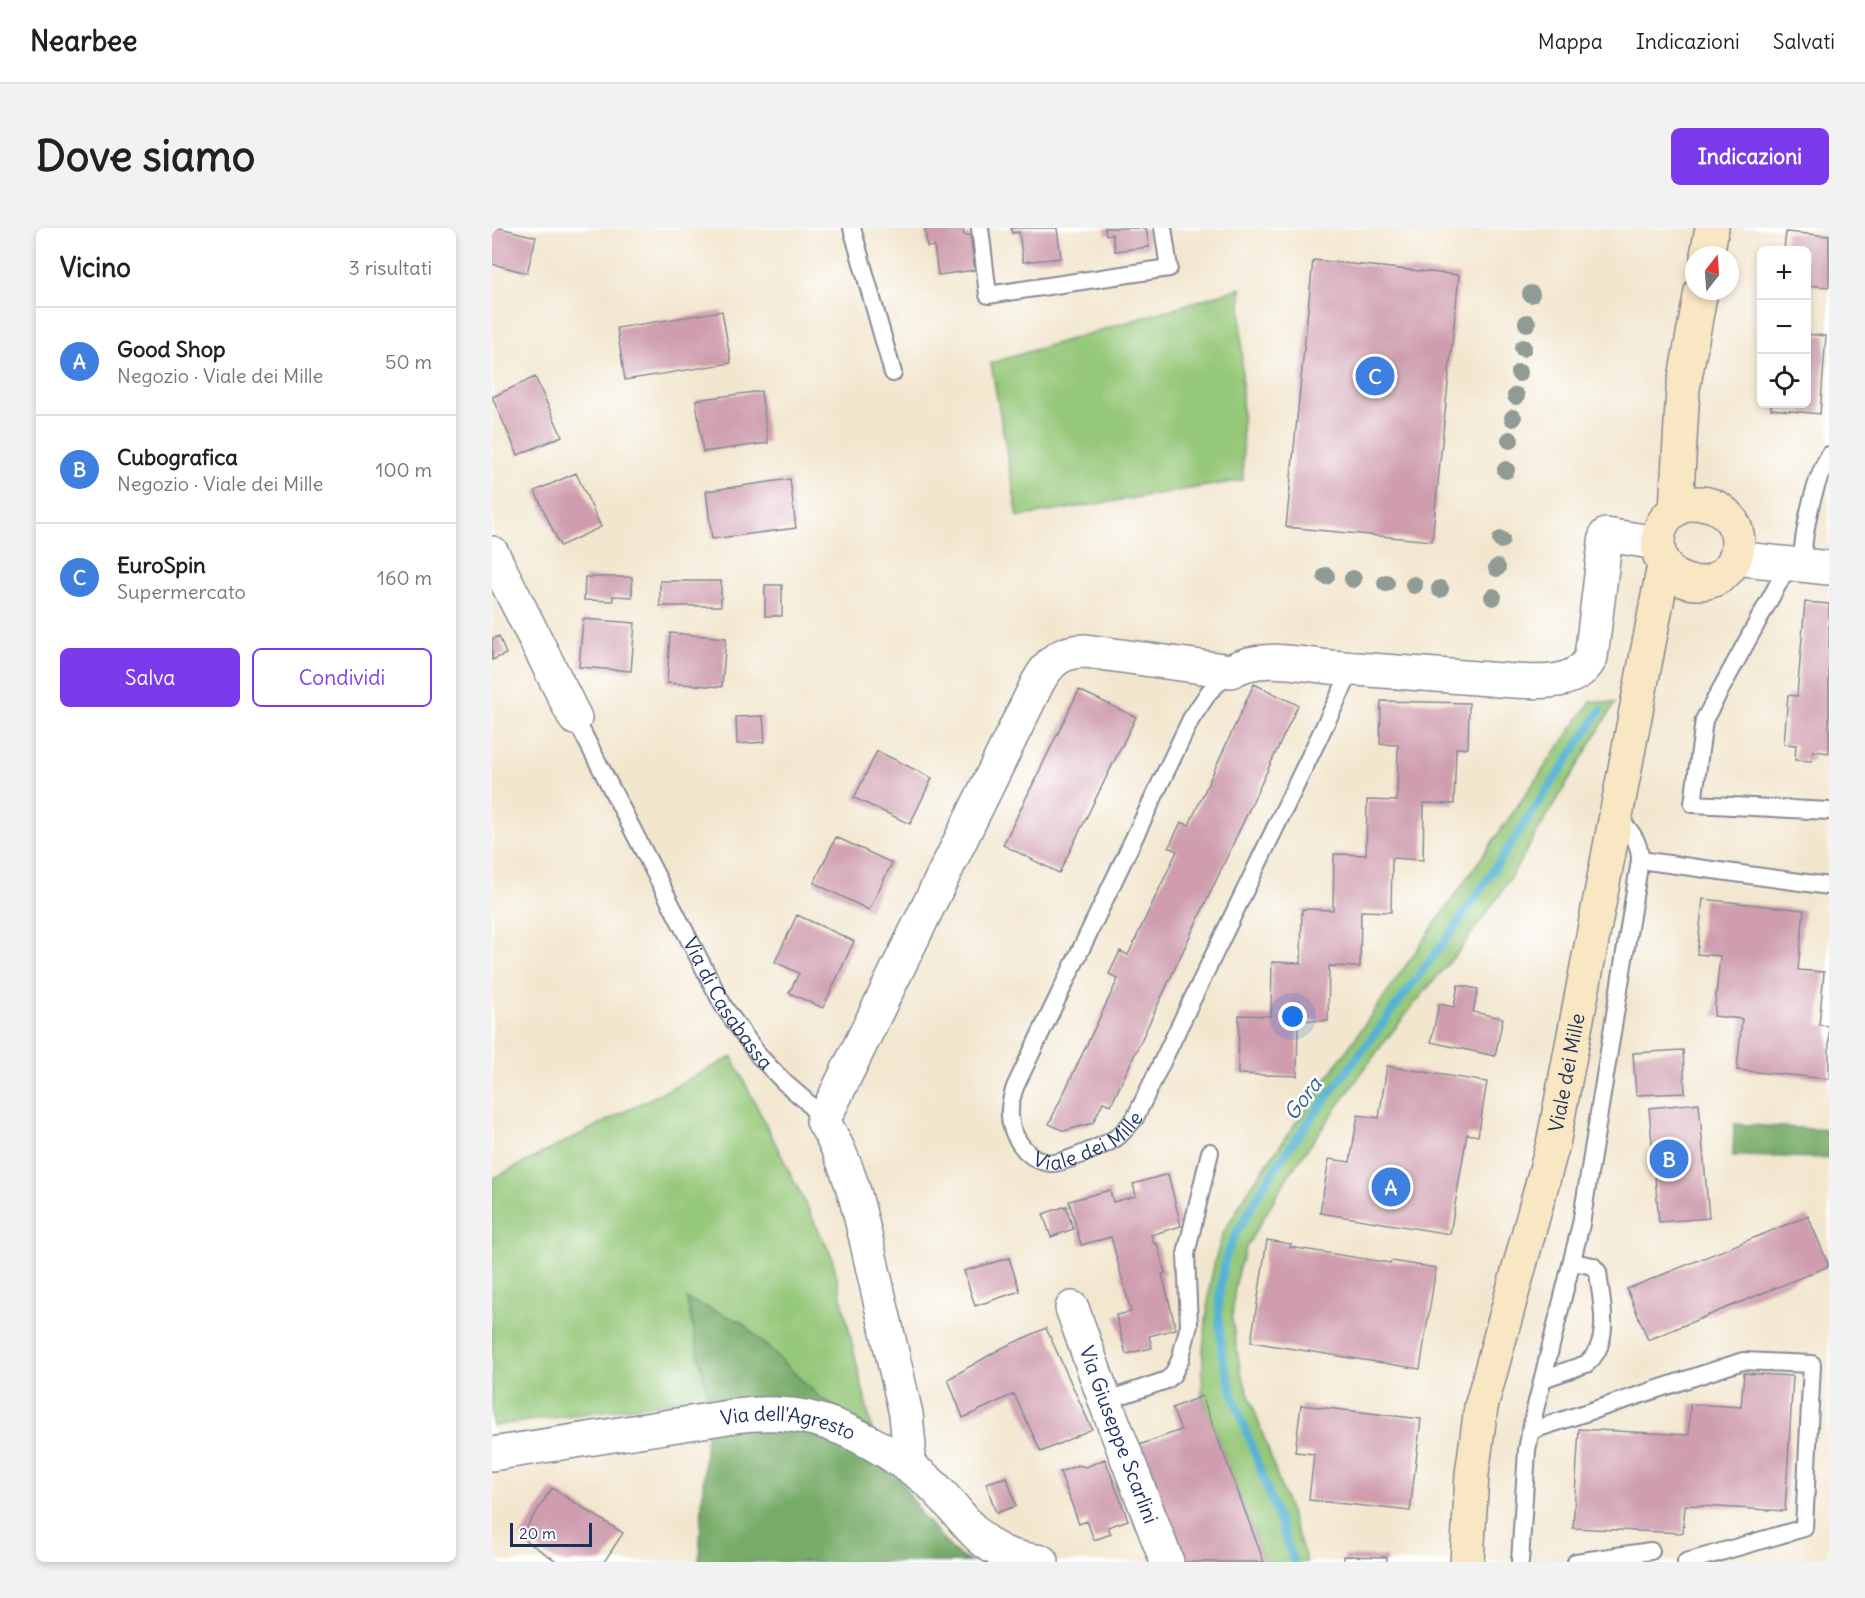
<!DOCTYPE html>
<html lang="it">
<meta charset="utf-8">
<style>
:root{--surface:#fff;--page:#f2f2f2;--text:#202124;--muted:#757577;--line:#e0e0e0;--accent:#7c3aed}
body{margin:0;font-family:Delius,sans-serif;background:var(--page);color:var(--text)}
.controls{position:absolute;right:18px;top:18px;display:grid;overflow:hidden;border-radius:9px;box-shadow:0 3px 9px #0003}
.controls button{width:54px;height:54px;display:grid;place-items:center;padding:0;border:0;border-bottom:2px solid var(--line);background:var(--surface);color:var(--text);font:30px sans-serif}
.compass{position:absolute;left:1193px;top:18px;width:54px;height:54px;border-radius:50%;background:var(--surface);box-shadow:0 3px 9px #0003;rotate:17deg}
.scale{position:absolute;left:18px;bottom:15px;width:82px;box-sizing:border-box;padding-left:6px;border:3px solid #1b2f5e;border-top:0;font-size:16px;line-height:21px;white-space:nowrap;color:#1b2f5e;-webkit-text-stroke:4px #fff;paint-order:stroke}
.you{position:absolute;left:801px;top:789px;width:21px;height:21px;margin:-15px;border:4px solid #fff;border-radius:50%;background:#1a73e8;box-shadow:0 0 0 9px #1a73e833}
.badge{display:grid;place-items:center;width:39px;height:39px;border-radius:50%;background:var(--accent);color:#fff;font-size:20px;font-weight:700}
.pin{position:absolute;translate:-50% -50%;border:3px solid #fff;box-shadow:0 2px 6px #0006}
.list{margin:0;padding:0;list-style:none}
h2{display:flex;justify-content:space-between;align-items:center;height:78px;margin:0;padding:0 24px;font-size:26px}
h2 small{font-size:20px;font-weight:400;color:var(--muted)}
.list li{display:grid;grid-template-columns:39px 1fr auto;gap:18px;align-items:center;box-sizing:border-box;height:108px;padding:0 24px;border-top:2px solid var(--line)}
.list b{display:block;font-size:22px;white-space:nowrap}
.list p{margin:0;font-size:20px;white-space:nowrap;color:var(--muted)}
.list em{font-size:20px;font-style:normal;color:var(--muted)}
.actions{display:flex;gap:12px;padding:18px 24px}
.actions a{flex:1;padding:14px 0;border:2px solid var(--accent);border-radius:9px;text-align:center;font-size:21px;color:var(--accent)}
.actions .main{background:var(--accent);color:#fff}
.icon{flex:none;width:33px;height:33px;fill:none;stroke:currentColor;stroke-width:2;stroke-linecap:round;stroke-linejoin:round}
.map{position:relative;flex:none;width:1337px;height:1334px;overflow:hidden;border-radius:9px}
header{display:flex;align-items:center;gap:36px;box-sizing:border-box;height:84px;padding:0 30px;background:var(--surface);border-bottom:2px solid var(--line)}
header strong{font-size:28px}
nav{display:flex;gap:33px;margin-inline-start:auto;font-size:21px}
.intro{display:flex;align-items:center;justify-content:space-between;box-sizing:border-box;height:144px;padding:0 36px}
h1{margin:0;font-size:42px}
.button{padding:15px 27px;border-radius:9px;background:var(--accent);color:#fff;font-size:21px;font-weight:700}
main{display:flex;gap:36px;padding:0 36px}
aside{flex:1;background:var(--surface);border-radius:9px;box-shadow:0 3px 9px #0003}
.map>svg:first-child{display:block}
.green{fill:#96c879;stroke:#587c6c;stroke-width:1.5}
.forest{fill:#78ac69;stroke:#4a6e64;stroke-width:1.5}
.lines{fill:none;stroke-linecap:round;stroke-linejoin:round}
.stream{stroke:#54b3d3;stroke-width:8}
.building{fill:#cf9dad}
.service-casing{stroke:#868a96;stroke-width:20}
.minor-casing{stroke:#868a96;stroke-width:36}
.secondary-casing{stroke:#868a96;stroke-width:36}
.service{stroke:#fff;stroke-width:16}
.minor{stroke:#fff;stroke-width:33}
.secondary{stroke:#f9e7c3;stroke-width:33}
.tree{fill:#909b95}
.labels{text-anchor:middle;stroke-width:5;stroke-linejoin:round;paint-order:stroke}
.street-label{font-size:20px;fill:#1b2f5e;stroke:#fff}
.water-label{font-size:21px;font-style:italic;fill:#2f5d87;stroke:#fff}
</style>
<header>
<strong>Nearbee</strong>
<nav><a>Mappa</a><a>Indicazioni</a><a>Salvati</a></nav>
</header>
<div class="intro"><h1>Dove siamo</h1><a class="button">Indicazioni</a></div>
<main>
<aside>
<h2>Vicino<small>3 risultati</small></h2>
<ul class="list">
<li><span class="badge" style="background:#3f7fe0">A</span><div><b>Good Shop</b><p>Negozio · Viale dei Mille</p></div><em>50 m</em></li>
<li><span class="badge" style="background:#3f7fe0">B</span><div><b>Cubografica</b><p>Negozio · Viale dei Mille</p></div><em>100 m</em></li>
<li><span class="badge" style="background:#3f7fe0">C</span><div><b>EuroSpin</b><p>Supermercato</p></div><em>160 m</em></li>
</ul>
<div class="actions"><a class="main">Salva</a><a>Condividi</a></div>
</aside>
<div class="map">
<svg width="1337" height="1334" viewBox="0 0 1337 1334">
<rect width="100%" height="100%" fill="#fff"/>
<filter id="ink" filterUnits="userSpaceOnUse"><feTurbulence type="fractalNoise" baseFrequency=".0167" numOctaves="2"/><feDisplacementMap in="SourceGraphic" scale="12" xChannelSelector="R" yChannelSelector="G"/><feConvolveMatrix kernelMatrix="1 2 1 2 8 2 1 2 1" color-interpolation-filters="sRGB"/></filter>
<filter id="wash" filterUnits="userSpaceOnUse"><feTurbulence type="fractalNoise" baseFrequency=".008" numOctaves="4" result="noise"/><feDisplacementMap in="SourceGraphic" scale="24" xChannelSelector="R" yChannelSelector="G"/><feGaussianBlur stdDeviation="1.35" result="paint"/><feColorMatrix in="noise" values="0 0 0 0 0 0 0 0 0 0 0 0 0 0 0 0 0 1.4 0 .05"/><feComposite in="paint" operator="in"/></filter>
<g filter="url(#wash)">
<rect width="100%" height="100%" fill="#f2e6ce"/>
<path class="green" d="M749,60L751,252L526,289L499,135Z
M1099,473L1123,475L1009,665L970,719L932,764L889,818L796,948L754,1019L746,1043L742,1066L740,1092L748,1141L815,1334H772L710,1168L711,1122L718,1057L723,1032L731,1006L754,966Z
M240,829L340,1029L380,1202L327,1169L249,1094L195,1072L216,1169L0,1198V951Z"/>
<path class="forest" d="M1242,896L1337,902V930L1241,928Z
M195,1071L249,1094L327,1169L380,1202L428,1285L463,1325L478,1334H207L216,1169Z"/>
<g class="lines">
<path class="stream" d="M802,1334L741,1167L730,1127L727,1092V1069L733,1032L740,1013L772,957L799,917L961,702L1109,482"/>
</g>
<g id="blocks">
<path class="building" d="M0,0H8L44,9L35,45L0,36Z
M433,0H471L472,7H478L483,42L446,47L442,18L435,19Z
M519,0H565L569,30L531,34L527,4L520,5Z
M613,0H654L657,19L623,23L620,6L614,7Z
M1294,4L1337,8V59L1314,57V22H1292Z
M821,32L967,47L940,313L794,299Z
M230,83L239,135L133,152L125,100Z
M1314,106L1334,108L1328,186L1279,181V176H1314Z
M43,149L70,208L26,227L0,169Z
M269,163L276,215L211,224L204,172Z
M84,245L109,299L68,318L43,263Z
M298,251L304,300L220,311L214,263Z
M93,349H140V369L121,368V373L92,372Z
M168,353H229V378H168Z
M273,357H290V388H273Z
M1313,374L1337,376V525L1321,523L1320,533L1303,532L1304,517L1292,516L1296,467L1305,468Z
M91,391L143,395L139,443L87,439Z
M178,405L234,410L230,459L175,455Z
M7,408L14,426L0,432V411Z
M762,456L806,477L619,877L611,874L601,895L572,903L557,896L626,751L617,746L628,723L636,727L685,623L677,619L689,594L697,597Z
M587,462L644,489L567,645L511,617Z
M889,473L977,475L976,520H964L962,576L932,575L931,632L900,630L899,684L869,683L868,739L837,738L836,793L806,792L805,848L746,846L747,787L779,788L780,734L809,735L810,681L841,682L842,626L874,627L875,572L905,573L906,517L888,516Z
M271,488L273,514L245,516L244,489Z
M385,523L440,550L418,596L362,570Z
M344,609L400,635L377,682L322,655Z
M1211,671L1312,682L1306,742L1332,744L1327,797L1337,798V851L1245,842L1250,791L1222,788L1228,728L1205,726Z
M305,687L362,713L331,780L297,765L307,745L283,734Z
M966,757L986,761L981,784L1011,790L1003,828L939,814L947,776L962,779Z
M1191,822L1193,865L1144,867L1141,825Z
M895,838L995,854L986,908L975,906L958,1006L828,985L837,931L858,934L866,887L887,890Z
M1207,875L1217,990L1167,994L1157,880Z
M676,946L689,998L659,1007L662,1016L665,1015L673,1045L670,1046L684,1101L657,1108L660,1120L634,1126L624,1087L639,1084L619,1009L589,1017L577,973L618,962L621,974L644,968L641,956Z
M574,978L581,1001L559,1009L551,986Z
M1316,988L1337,1038L1156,1112L1135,1061Z
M775,1012L799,1016L798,1019L898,1035L899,1033L944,1040L928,1141L759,1114Z
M517,1030L528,1063L483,1078L472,1043Z
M554,1100L600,1201L549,1224L522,1166L471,1190L456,1151L510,1120Z
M1252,1145L1301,1148L1293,1283L1193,1277L1191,1305L1081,1300L1087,1201L1197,1207L1198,1176L1249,1179Z
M710,1168L772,1334H691L647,1217L689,1202L680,1180Z
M809,1177L929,1191L918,1283L817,1272L822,1226L803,1224Z
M613,1231L636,1292L616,1299L619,1306L602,1312L595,1293L587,1296L568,1244L586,1237L594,1239Z
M515,1249L524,1278L504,1285L494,1255Z
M60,1260L131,1305L112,1334H66L28,1309Z
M852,1328L895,1329V1334H852Z"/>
</g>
</g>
<g filter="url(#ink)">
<use href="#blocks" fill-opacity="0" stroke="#868a96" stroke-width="1.5"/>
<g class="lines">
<defs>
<g id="service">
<path d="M360,0L401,145"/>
<path d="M488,0L496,67L677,40L671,0"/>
<path d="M1297,336L1212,492L1201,576L1337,583"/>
<path d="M1309,337C1313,298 1319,262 1337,227"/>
<path id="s1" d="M738,444L717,464L699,491L523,859C521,866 518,874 518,881C516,905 534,933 559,935C570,936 613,917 624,910C631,905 637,897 643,890L860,441"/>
<path id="s2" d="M83,490L232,779L267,828L293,855L314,873L331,893"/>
<path d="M1148,632L1337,658"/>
<path d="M1051,1151L1094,1136C1121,1115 1109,1073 1106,1044L1101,1038L1081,1034"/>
<path d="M613,1173L675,1152L681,1146L688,1132L697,1097L694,1026L718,924"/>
<path d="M1038,1203L1251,1133L1320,1136L1312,1300L1194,1334"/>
<path d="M1028,1334L1035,1222L1042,1186L1089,996L1148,632C1148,612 1137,601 1124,588"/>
<path d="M1084,1334L1159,1323"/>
</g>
<g id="minor">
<path d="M0,325L83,490"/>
<path d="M1243,330L1337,340"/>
<path id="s3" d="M580,1080L613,1173L675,1334"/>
<path id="s4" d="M0,1226L243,1188C305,1180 345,1193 398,1226C416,1238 434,1249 448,1265C470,1287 484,1314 514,1326C526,1331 538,1332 550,1334"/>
<path d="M414,1237L417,1218L414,1186C403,1138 392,1090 381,1042C369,990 360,939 331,893L546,454C557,434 569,423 593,423L739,443C768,426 806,436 838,439C886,443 935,446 984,450C1011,452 1040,456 1067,452C1080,449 1093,443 1099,429L1114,307L1166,315"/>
</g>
<g id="secondary">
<path d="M1215,27L1220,0"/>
<circle cx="1206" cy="315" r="40"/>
<path d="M1184,281L1191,161L1209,63"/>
<path id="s5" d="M975,1334L980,1246L989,1179L1061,916L1172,337"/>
</g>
</defs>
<use href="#service" class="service-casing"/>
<use href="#minor" class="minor-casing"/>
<use href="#secondary" class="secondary-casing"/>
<use href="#service" class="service"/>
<use href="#minor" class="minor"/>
<use href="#secondary" class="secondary"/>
</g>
<g class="tree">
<circle cx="1039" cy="66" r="9"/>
<circle cx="1035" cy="95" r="9"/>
<circle cx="1031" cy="120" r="9"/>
<circle cx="1027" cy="145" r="9"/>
<circle cx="1024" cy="168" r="9"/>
<circle cx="1021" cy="190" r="9"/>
<circle cx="1018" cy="212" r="9"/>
<circle cx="1014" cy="242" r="9"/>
<circle cx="1009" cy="312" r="9"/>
<circle cx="1005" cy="340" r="9"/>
<circle cx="834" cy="348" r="9"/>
<circle cx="861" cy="351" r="9"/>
<circle cx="894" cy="355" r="9"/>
<circle cx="922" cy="357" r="9"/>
<circle cx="948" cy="361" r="9"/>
<circle cx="1001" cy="369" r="9"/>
</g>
</g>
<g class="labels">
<g class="street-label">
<text dy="7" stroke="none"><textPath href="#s2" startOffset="324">Via di Casabassa</textPath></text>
<text dy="7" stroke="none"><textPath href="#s5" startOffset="501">Viale dei Mille</textPath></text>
<text dy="7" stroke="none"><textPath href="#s1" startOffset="609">Viale dei Mille</textPath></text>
<text dy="7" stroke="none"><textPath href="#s4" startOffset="300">Via dell'Agresto</textPath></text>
<text dy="7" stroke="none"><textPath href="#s3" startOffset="135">Via Giuseppe Scarlini</textPath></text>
</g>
<g class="water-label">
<text transform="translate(811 871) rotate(-53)" y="7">Gora</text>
</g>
</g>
</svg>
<div class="controls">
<button>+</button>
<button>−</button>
<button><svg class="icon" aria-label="locate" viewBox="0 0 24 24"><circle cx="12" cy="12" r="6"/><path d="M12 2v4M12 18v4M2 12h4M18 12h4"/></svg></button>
</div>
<svg class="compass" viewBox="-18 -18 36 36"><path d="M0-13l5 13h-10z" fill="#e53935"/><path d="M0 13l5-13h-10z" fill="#757577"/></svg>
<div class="scale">20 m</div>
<div class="you"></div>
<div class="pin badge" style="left:899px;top:959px;background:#3f7fe0">A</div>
<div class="pin badge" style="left:1177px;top:931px;background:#3f7fe0">B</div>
<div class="pin badge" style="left:883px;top:148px;background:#3f7fe0">C</div>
</div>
</main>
